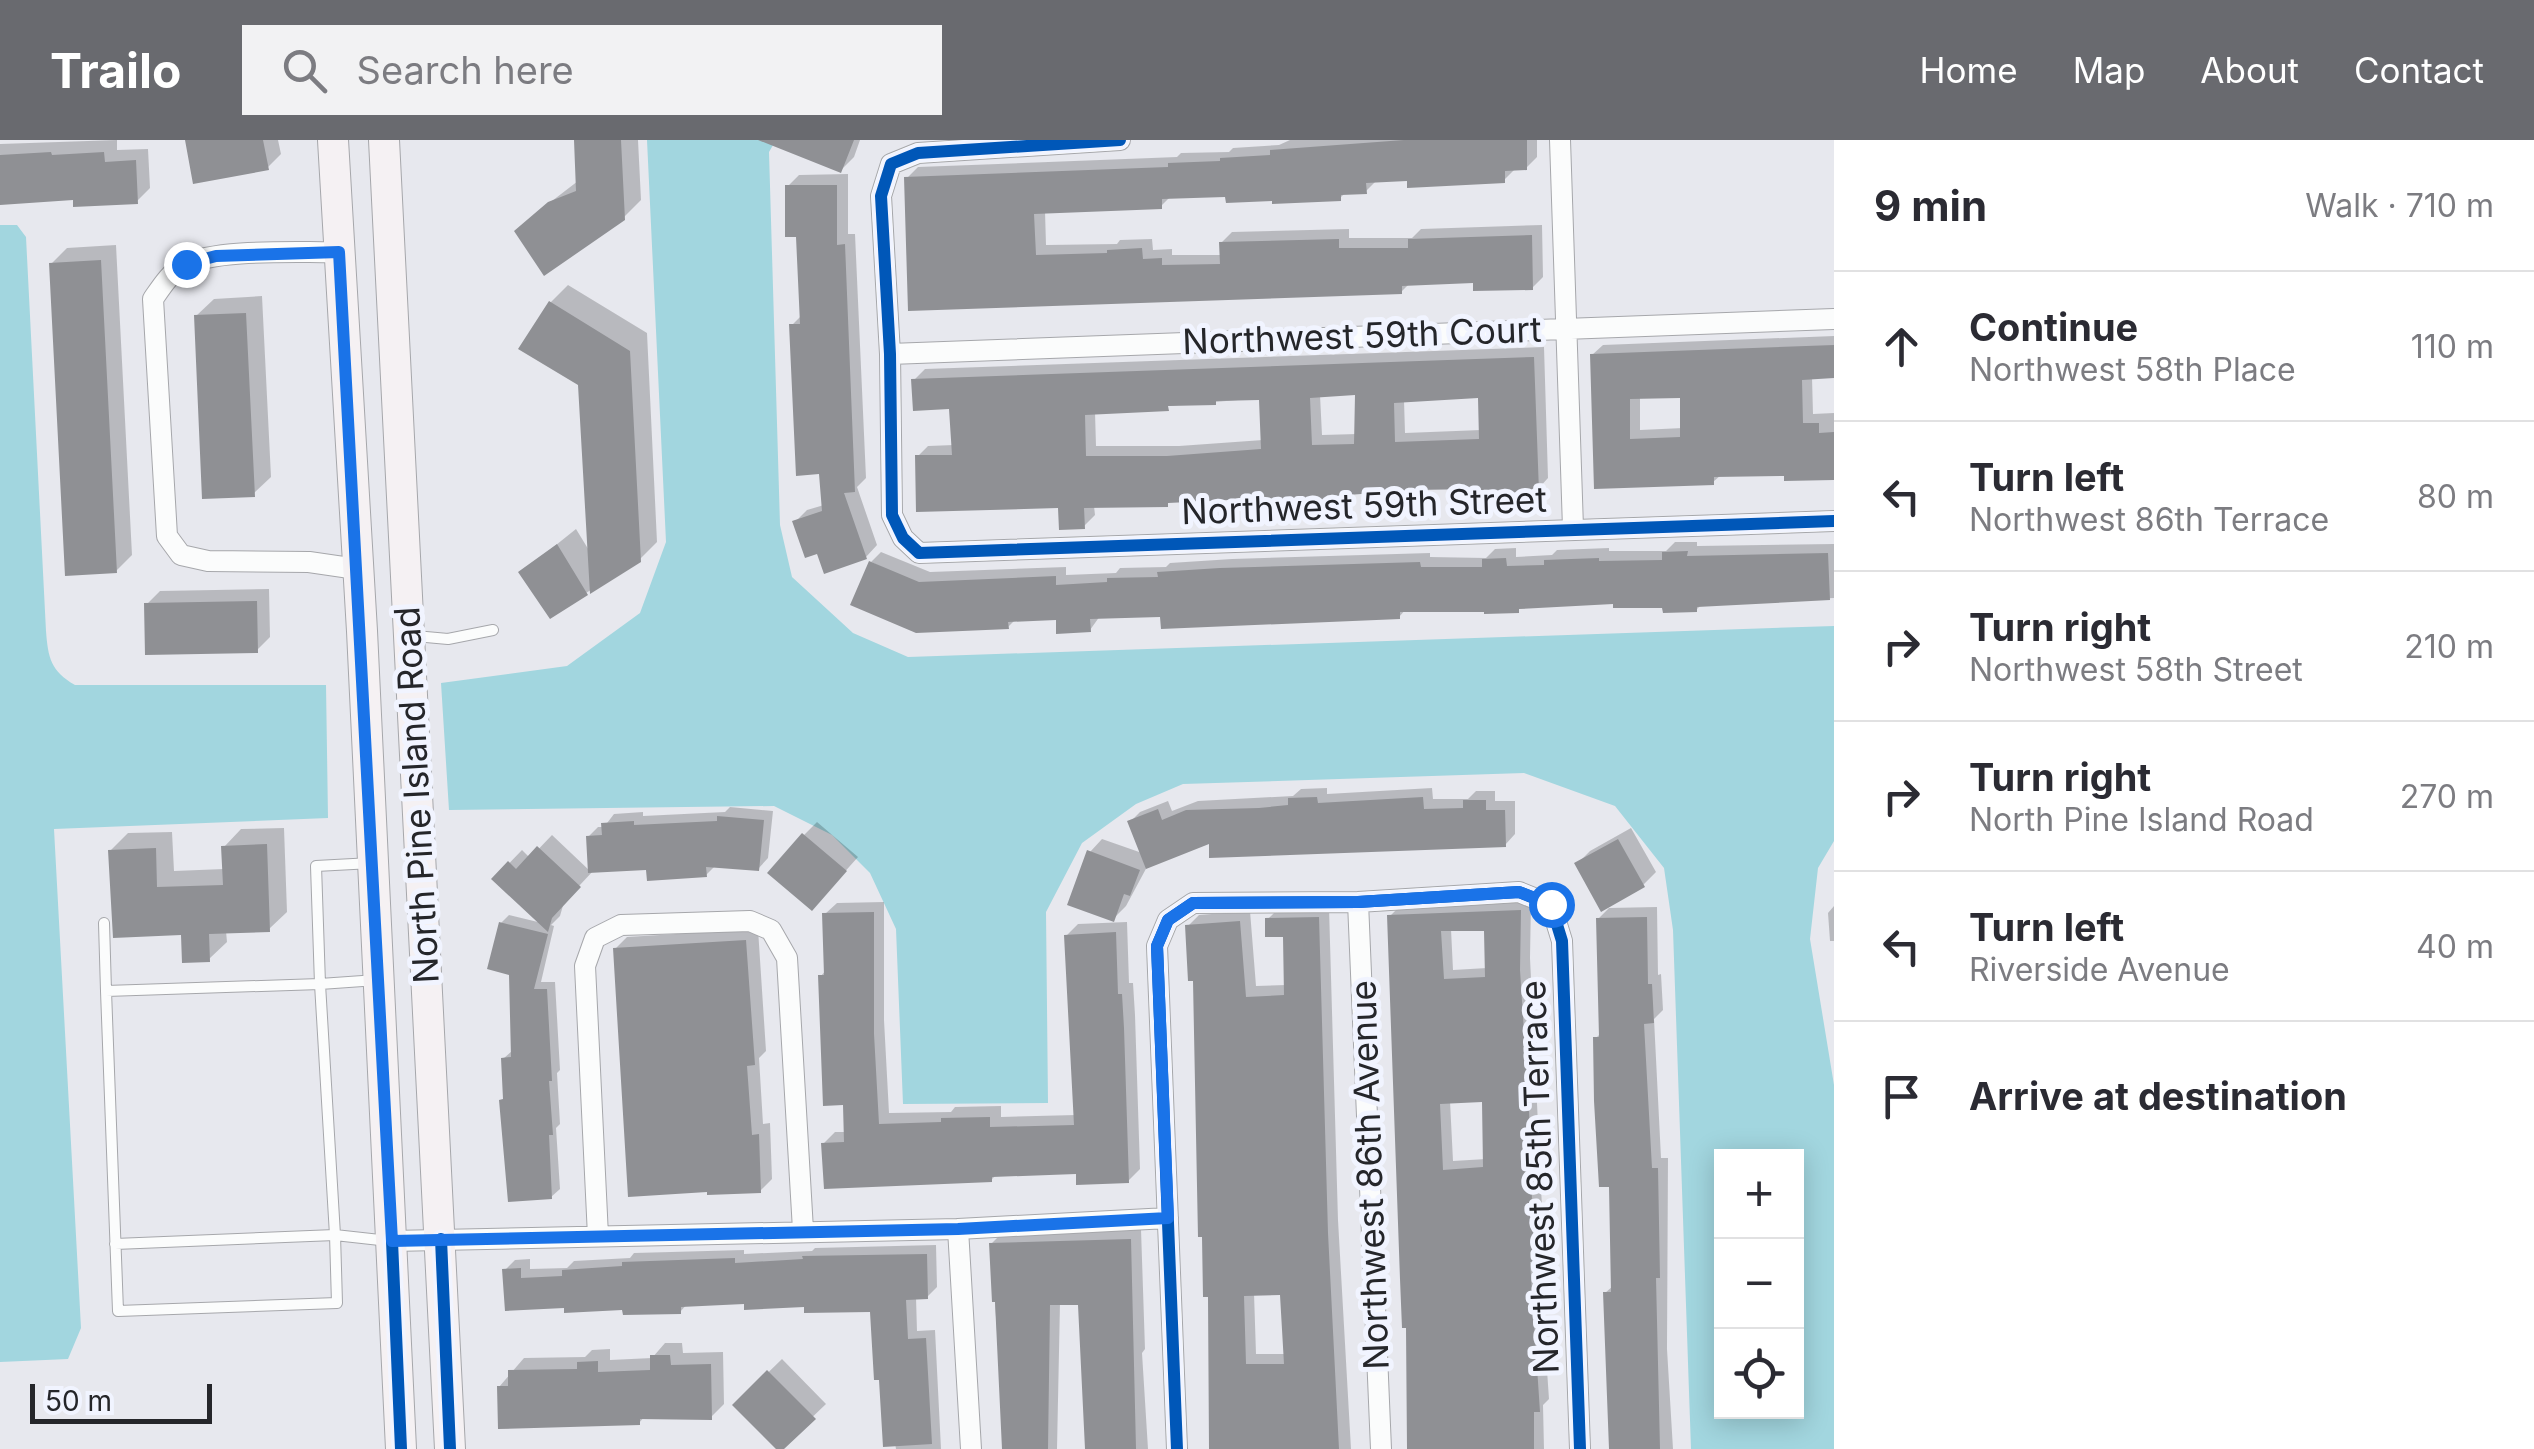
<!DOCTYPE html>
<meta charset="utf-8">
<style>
:root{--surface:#fff;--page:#f2f2f3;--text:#2b2b33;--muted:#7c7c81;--line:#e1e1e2;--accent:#696a6f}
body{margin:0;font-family:Inter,sans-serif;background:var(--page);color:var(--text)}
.controls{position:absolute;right:30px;bottom:30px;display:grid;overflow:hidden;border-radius:0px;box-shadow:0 5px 25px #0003}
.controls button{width:90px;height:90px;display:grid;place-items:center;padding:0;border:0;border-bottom:2px solid var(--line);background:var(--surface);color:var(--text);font:50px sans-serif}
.scale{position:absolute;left:30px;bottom:25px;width:182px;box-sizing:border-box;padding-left:10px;border:5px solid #25262a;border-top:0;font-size:28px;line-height:35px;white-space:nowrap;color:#25262a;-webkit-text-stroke:8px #f1f4ff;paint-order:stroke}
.stop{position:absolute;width:30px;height:30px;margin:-22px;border:8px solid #1a73e8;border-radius:50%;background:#fff}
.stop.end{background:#1a73e8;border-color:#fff;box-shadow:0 2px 10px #0008}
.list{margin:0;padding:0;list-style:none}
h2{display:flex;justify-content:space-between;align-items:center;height:130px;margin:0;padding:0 40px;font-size:42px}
h2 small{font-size:32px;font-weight:400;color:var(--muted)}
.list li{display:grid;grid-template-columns:65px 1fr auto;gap:30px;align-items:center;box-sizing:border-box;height:150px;padding:0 40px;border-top:2px solid var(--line)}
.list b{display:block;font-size:38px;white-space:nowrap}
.list p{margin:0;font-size:32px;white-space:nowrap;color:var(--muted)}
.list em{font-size:32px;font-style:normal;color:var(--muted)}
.icon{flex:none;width:55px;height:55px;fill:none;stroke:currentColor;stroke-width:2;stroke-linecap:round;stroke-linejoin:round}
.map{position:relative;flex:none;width:1834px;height:1309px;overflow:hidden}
header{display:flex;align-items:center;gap:60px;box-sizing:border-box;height:140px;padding:0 50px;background:var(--accent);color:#fff}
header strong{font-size:48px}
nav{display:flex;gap:55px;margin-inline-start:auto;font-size:35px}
.search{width:700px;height:90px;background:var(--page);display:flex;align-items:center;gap:25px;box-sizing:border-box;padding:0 35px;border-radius:0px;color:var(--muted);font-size:38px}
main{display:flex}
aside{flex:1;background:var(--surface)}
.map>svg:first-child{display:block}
.water{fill:#a2d6df;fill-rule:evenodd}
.shadow{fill:#0003;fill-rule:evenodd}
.building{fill:#8f9094;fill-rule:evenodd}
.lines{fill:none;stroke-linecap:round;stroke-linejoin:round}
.lane-casing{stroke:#a6a7ab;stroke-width:12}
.street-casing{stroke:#a6a7ab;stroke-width:22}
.secondary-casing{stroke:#a6a7ab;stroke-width:32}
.lane{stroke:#fbfcfc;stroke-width:10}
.street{stroke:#fbfcfc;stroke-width:20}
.secondary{stroke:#f5f1f3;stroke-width:30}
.cycleway-casing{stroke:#f1f4ff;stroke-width:19}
.cycleway{stroke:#0057b8;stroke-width:12}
.route{stroke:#1a73e8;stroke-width:12}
.labels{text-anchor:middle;stroke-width:10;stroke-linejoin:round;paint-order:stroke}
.street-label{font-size:35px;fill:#25262a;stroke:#f1f4ff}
</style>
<header>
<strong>Trailo</strong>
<div class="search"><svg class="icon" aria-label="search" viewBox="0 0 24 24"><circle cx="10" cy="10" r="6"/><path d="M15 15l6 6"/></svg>Search here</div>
<nav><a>Home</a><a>Map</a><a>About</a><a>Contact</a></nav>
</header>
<main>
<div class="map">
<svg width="1834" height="1309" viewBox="0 0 1834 1309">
<rect width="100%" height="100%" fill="#e7e8ee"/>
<path class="water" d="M647,0H776L769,12L780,385L792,437L853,493L908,517L1834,486V701L1818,728L1810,799L1834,945V1309H1691L1673,790L1664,728L1615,666L1524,633L1183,644L1136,664L1082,703L1046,772L1048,963L903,964L896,789L870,733L832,695L774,666L449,670L441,543L567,526L640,473L666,402ZM1722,1016H1796V1272H1722Z
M0,85H17L26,97L46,491C48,518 51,531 75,545H326L328,678L54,689L81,1188L68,1219L0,1222Z"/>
<path class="shadow" d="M117,0V10L148,9L150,48L137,61L75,57L0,62V4Z
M187,0H278L281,14L268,27Z
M576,0H638L641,60L623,78L535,74L578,41Z
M792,0H860L854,17L841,30Z
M1290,0H1537V17L1526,28H1516L1504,40H1377L1366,51L1346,52L1340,58L1171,56L1161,66L1045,71L1046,105L1117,104L1120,100L1152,99L1153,110L1172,109V115H1222L1221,103L1232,92L1349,89V98H1412L1421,89L1542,85L1543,137L1532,148L1476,140L1410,143L1401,152L910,168L907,38L918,27L1177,17L1181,13L1229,12L1233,8L1279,5Z
M848,34V94H855L866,338L857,347L877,405L866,417L818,411L795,382L807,370L824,365L822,331L792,185L802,175L798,94L788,46L799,35Z
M116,105L132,415L116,431L51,124L67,108Z
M568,145L647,193L657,402L639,420L586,453L521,433L576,389L590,412L580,243L522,208L551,162Z
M262,156L271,337L253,354L196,176L214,159Z
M1834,196V236L1812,237L1813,274L1834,273V338L1786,334L1721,335L1713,342L1596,346L1592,215L1603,205ZM1682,255L1683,288L1640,290V257Z
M1544,207L1548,338L1538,349L1482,346L1352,352L1347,357H1230L1171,360L1167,364L1094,366L1095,375L1084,386L1061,365L918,316L928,306L954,305L952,267L914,240L925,229ZM1357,253V294L1322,295L1320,255ZM1480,256L1481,290L1405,293L1404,260ZM1262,258L1263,300L1179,306H1096L1095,272Z
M1675,402H1697V406L1834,404V458L1702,464L1696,470L1616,462L1406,469L1399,477L1100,476L1090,490L1058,477L1016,479L1008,487L871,422L881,412L930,432L1066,427V435L1116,433L1120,428L1166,427L1170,423L1232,419L1430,413V417L1486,418L1495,409L1516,408V417L1552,415L1557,410L1609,408V411H1666Z
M269,449L270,497L257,510L147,464L160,451Z
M1327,648V654L1432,648L1433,659H1468L1476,651H1495V661H1515V694L1505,705L1211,700L1148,725L1126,766L1113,779L1090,712L1102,699L1142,713L1130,682L1140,672L1168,661L1172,671L1198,661L1293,656L1301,649Z
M730,667L773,671L768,718L758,729L716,725L706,735L648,727L594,730L564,762L560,776L551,785L554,786L541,842H555L560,930L557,933L560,984L556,988L560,1049L551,1057L503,919L512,911V833L501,783L509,775L542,783L494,739L522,710L530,718L552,695L590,731L588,697L598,687H604L614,674L643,672V676L725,672Z
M817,682L858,717L824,755L804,695Z
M284,688L287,772L269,789L226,791L227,802L209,819L110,711L128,693L172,692L174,731L224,729V707L241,689Z
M1631,688L1656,732L1643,745L1577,724L1590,711Z
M1531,761L1530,818L1544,1109L1539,1113L1549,1259L1543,1265L1544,1309H1410L1411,1282L1390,776L1400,766ZM1486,788L1487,828L1453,830L1451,789ZM1485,959L1486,1019L1453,1021L1450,961Z
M884,762V880L889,973L951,972L955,967L1001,966V977L1076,975L1066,796L1078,784L1127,782L1129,843H1133L1135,875L1140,1029L1128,1041L1078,1032L997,1034L991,1040L823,1004L835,992H846L845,963L821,836L826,830L825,774L837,763Z
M1834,766V801H1830L1828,773Z
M1329,767L1338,1080L1351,1309H1209L1212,1223L1196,838L1188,786L1199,775L1250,771L1256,846L1286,845L1285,794L1268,779L1279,768ZM1254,1153H1283L1286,1214H1256Z
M1657,767L1658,835L1661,834L1663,870L1654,879L1661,1018H1668L1667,1209L1673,1309H1610L1605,1153L1613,1146L1611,1045L1596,898L1601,893L1598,779L1609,768Z
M758,789L766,911L759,918L763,984L770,983L772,1039L760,1051L615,809L627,797Z
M1141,1089L1145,1209L1142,1213L1148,1309H1088L1081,1162L1060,1163L1057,1309H1005L991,1104L1002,1093Z
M936,1105L937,1147L927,1157H916L917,1191L935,1190L941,1309H896L873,1170L746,1161L687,1164L680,1172L566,1165L505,1130L515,1120L530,1119V1129L567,1128L574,1121L630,1118L634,1113L744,1110V1114L812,1111L815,1108Z
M665,1203H682L683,1213L723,1212L724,1264L711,1277L645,1276L639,1283L499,1247L524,1218L585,1217L592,1210L610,1209V1220L652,1218Z
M782,1219L826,1264L779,1309L735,1265Z"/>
<path class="building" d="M185,0H263L269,30L193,44Z
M574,0H621L625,80L544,136L514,91L548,62L576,51Z
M758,0H854L841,33Z
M1404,0H1527V30L1505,31V43L1407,48V41L1366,43L1367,54L1341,55V61L1272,64V61L1226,63L1225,57L1162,59V69L1034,74L1036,115L1107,113V110L1142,108L1143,119L1162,118V125L1220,124L1219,102L1339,99V108H1408V99L1532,95L1533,150L1473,151V143L1402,146V154L908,171L904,37L1168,27V23L1220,21V18L1270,15V10Z
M51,12L52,15L104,12L105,22L136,20L138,64L73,67V60L0,65V15Z
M785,45H837V105L845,104L855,352L844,353L867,419L824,434L817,414L805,418L792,381L822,371L819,334L796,336L789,184H800L799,162L796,97H785Z
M101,120L117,433L65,436L49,123Z
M549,161L630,211L641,422L590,454L578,245L518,209Z
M246,173L255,357L202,359L194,175Z
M1834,205V238L1802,240L1803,283H1819V293L1834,292V340L1784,341V336L1714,337V345L1594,349L1590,214ZM1680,258V297L1630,299V259Z
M1534,217L1539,352L1480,353V349L1413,350L1348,355V359L1228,364V360L1168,363V367L1084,368L1085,389L1059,390L1058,368L916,372L915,315H952L949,269L913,271L911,239ZM1355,255L1354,304L1312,305L1310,258ZM1478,258L1479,299L1395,302L1394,263ZM1259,260L1261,309L1167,316H1086L1085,275L1169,271L1168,266L1216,265V261Z
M557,404L588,455L550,479L518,432Z
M1688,411L1687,416L1828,413L1830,460L1697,467V472L1663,473L1662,468H1613V464L1519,469V473L1484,474V472H1400V479L1161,489L1160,477L1090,479L1091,492L1056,494V480L1008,482L1009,489L916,493L850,465L869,421L919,442L1056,436V445L1107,442V438L1158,437L1157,432L1220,428L1420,422L1421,427H1482V419L1506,418L1507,426L1544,425V420L1599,418V421L1662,420V412Z
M257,461L258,513L145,515L144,463Z
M1317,657L1318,663L1423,657L1424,669L1463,668V660H1486V670H1505L1506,707L1209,718V704L1146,729L1127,681L1158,669L1162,680L1186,670L1259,668L1288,665V658Z
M717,676L764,680L759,731L706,727L707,737L647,741L646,730L588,733L586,696L602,695L601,683L634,681V685L717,681Z
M802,693L847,731L812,771L767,733Z
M1618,699L1645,747L1601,772L1574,723Z
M267,704L270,792L209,794L210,822L182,823L181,795L113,798L108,710L156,708L157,747L223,745L221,706Z
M537,706L581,747L552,778L548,792L491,739L508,721L516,729Z
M1087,710L1140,730L1130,756L1124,754L1114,782L1067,765Z
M1521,770L1520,830L1529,970L1534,1122H1530L1540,1272H1534V1309H1407L1406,1188H1402L1400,1139L1387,775ZM1441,791H1484L1485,837L1444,839ZM1482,962L1483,1027L1443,1030L1440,964Z
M874,772V894L879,984L941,982V978L990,977V987L1074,985L1064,795L1116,792L1118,854H1122L1124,888L1129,1043L1076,1045V1034L992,1037V1042L824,1049L821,1003L844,1002L843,965L823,966L818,835H824L822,773Z
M1319,777L1328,1093L1339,1309H1209L1208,1157H1203L1202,1097H1198L1193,841H1188L1185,785L1240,781L1246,857L1284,855L1283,797H1265V778ZM1280,1155L1284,1224H1246L1244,1156Z
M1647,777L1648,844H1652L1654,883L1644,884L1652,1028H1658L1660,1138H1656L1660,1309H1609L1603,1152H1611L1609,1047H1599L1594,961L1593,897H1599L1596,778Z
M499,782L548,794L534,849H547L552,941H549L553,995H549L552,1059L508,1062L499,960L503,959L501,918L511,917L509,835L487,829Z
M746,800L755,925L747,926L752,995L759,994L761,1053L707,1055V1052L628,1057L613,808Z
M1131,1099L1136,1309H1085L1078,1165H1050L1048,1309H1002L995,1162H992L989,1103Z
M927,1114L928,1159L906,1160L908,1199L926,1198L932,1304L883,1307L879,1240H874L870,1172L804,1173V1167L744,1170V1164L681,1167V1174L623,1175L622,1170L564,1173V1168L505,1171L502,1129L521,1128V1138L562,1136V1130L622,1126V1122L735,1118V1123L803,1119L802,1116Z
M650,1215H670L671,1225L711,1224L712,1280L640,1279V1285L498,1289L497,1246H508V1230L577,1229V1222L598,1221V1232L650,1230Z
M767,1230L816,1279L784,1309H776L732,1265Z"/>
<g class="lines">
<defs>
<path id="lane" d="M415,496L448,499L493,490
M104,783L106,851
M377,840L320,844L335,1095L389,1101
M115,1104L335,1095L337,1163L118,1171L106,851L320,844L316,726L372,723"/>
<path id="street" d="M1120,0L918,13L891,24L881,56L890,214L892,375L903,398L919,413L1834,381
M1560,0L1573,388
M339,112C299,113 218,108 184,125C170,133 162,146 153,159L167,396L181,415L208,421L309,422L357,429
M890,214L1834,179
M1358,762L1381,1309
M958,1089L971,1309
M598,1096L585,826L595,798L621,785L750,781L771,790L787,818L803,1090
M392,1101L958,1089L1168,1078
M1177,1309L1157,806L1168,780L1193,763L1358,762L1519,752L1551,765L1562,801L1580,1309"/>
<path id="secondary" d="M333,0L362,491L401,1309
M384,0L450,1309"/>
</defs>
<use href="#lane" class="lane-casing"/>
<use href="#street" class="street-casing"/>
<use href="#secondary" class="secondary-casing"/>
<use href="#lane" class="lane"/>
<use href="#street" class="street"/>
<use href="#secondary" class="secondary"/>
<defs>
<path id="cycleway" d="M1120,0L918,13L891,24L881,56L890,214L892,375L903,398L919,413L1834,381
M441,1099L450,1309
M392,1101L401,1309
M1177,1309L1157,806L1168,780L1193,763L1358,762L1519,752L1551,765L1562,801L1580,1309"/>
</defs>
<use href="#cycleway" class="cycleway-casing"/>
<use href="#cycleway" class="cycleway"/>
</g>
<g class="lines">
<path class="route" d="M186,124L216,116L339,112L392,1101L958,1089L1168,1078L1157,806L1168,780L1193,763L1358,762L1519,752L1551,764"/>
</g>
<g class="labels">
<g class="street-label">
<text transform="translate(1362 196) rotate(-2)" y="12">Northwest 59th Court</text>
<text transform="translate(1364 366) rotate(-2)" y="12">Northwest 59th Street</text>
<text transform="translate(417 655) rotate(-93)" y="12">North Pine Island Road</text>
<text transform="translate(1370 1035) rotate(-92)" y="12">Northwest 86th Avenue</text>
<text transform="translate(1540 1037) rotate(-92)" y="12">Northwest 85th Terrace</text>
</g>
</g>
</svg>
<div class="controls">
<button>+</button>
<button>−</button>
<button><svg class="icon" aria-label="locate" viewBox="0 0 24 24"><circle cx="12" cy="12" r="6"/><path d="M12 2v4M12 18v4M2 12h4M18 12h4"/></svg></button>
</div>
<div class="scale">50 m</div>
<div class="stop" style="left:1551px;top:764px"></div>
<div class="stop end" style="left:186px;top:124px"></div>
</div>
<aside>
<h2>9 min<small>Walk · 710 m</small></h2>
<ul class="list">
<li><svg class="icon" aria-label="ahead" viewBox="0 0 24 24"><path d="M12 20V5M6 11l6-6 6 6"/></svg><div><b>Continue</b><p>Northwest 58th Place</p></div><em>110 m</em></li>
<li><svg class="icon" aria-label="left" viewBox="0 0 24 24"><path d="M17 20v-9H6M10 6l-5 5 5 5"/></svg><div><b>Turn left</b><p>Northwest 86th Terrace</p></div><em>80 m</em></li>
<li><svg class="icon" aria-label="right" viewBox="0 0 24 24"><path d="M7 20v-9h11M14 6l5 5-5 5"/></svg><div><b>Turn right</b><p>Northwest 58th Street</p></div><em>210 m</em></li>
<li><svg class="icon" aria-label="right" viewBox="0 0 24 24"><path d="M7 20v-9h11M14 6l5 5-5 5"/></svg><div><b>Turn right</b><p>North Pine Island Road</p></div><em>270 m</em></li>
<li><svg class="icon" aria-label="left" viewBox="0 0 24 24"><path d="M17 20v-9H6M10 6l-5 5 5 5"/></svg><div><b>Turn left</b><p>Riverside Avenue</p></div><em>40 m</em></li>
<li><svg class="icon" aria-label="arrive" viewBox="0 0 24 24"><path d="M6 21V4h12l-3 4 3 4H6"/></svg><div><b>Arrive at destination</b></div></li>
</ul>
</aside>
</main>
